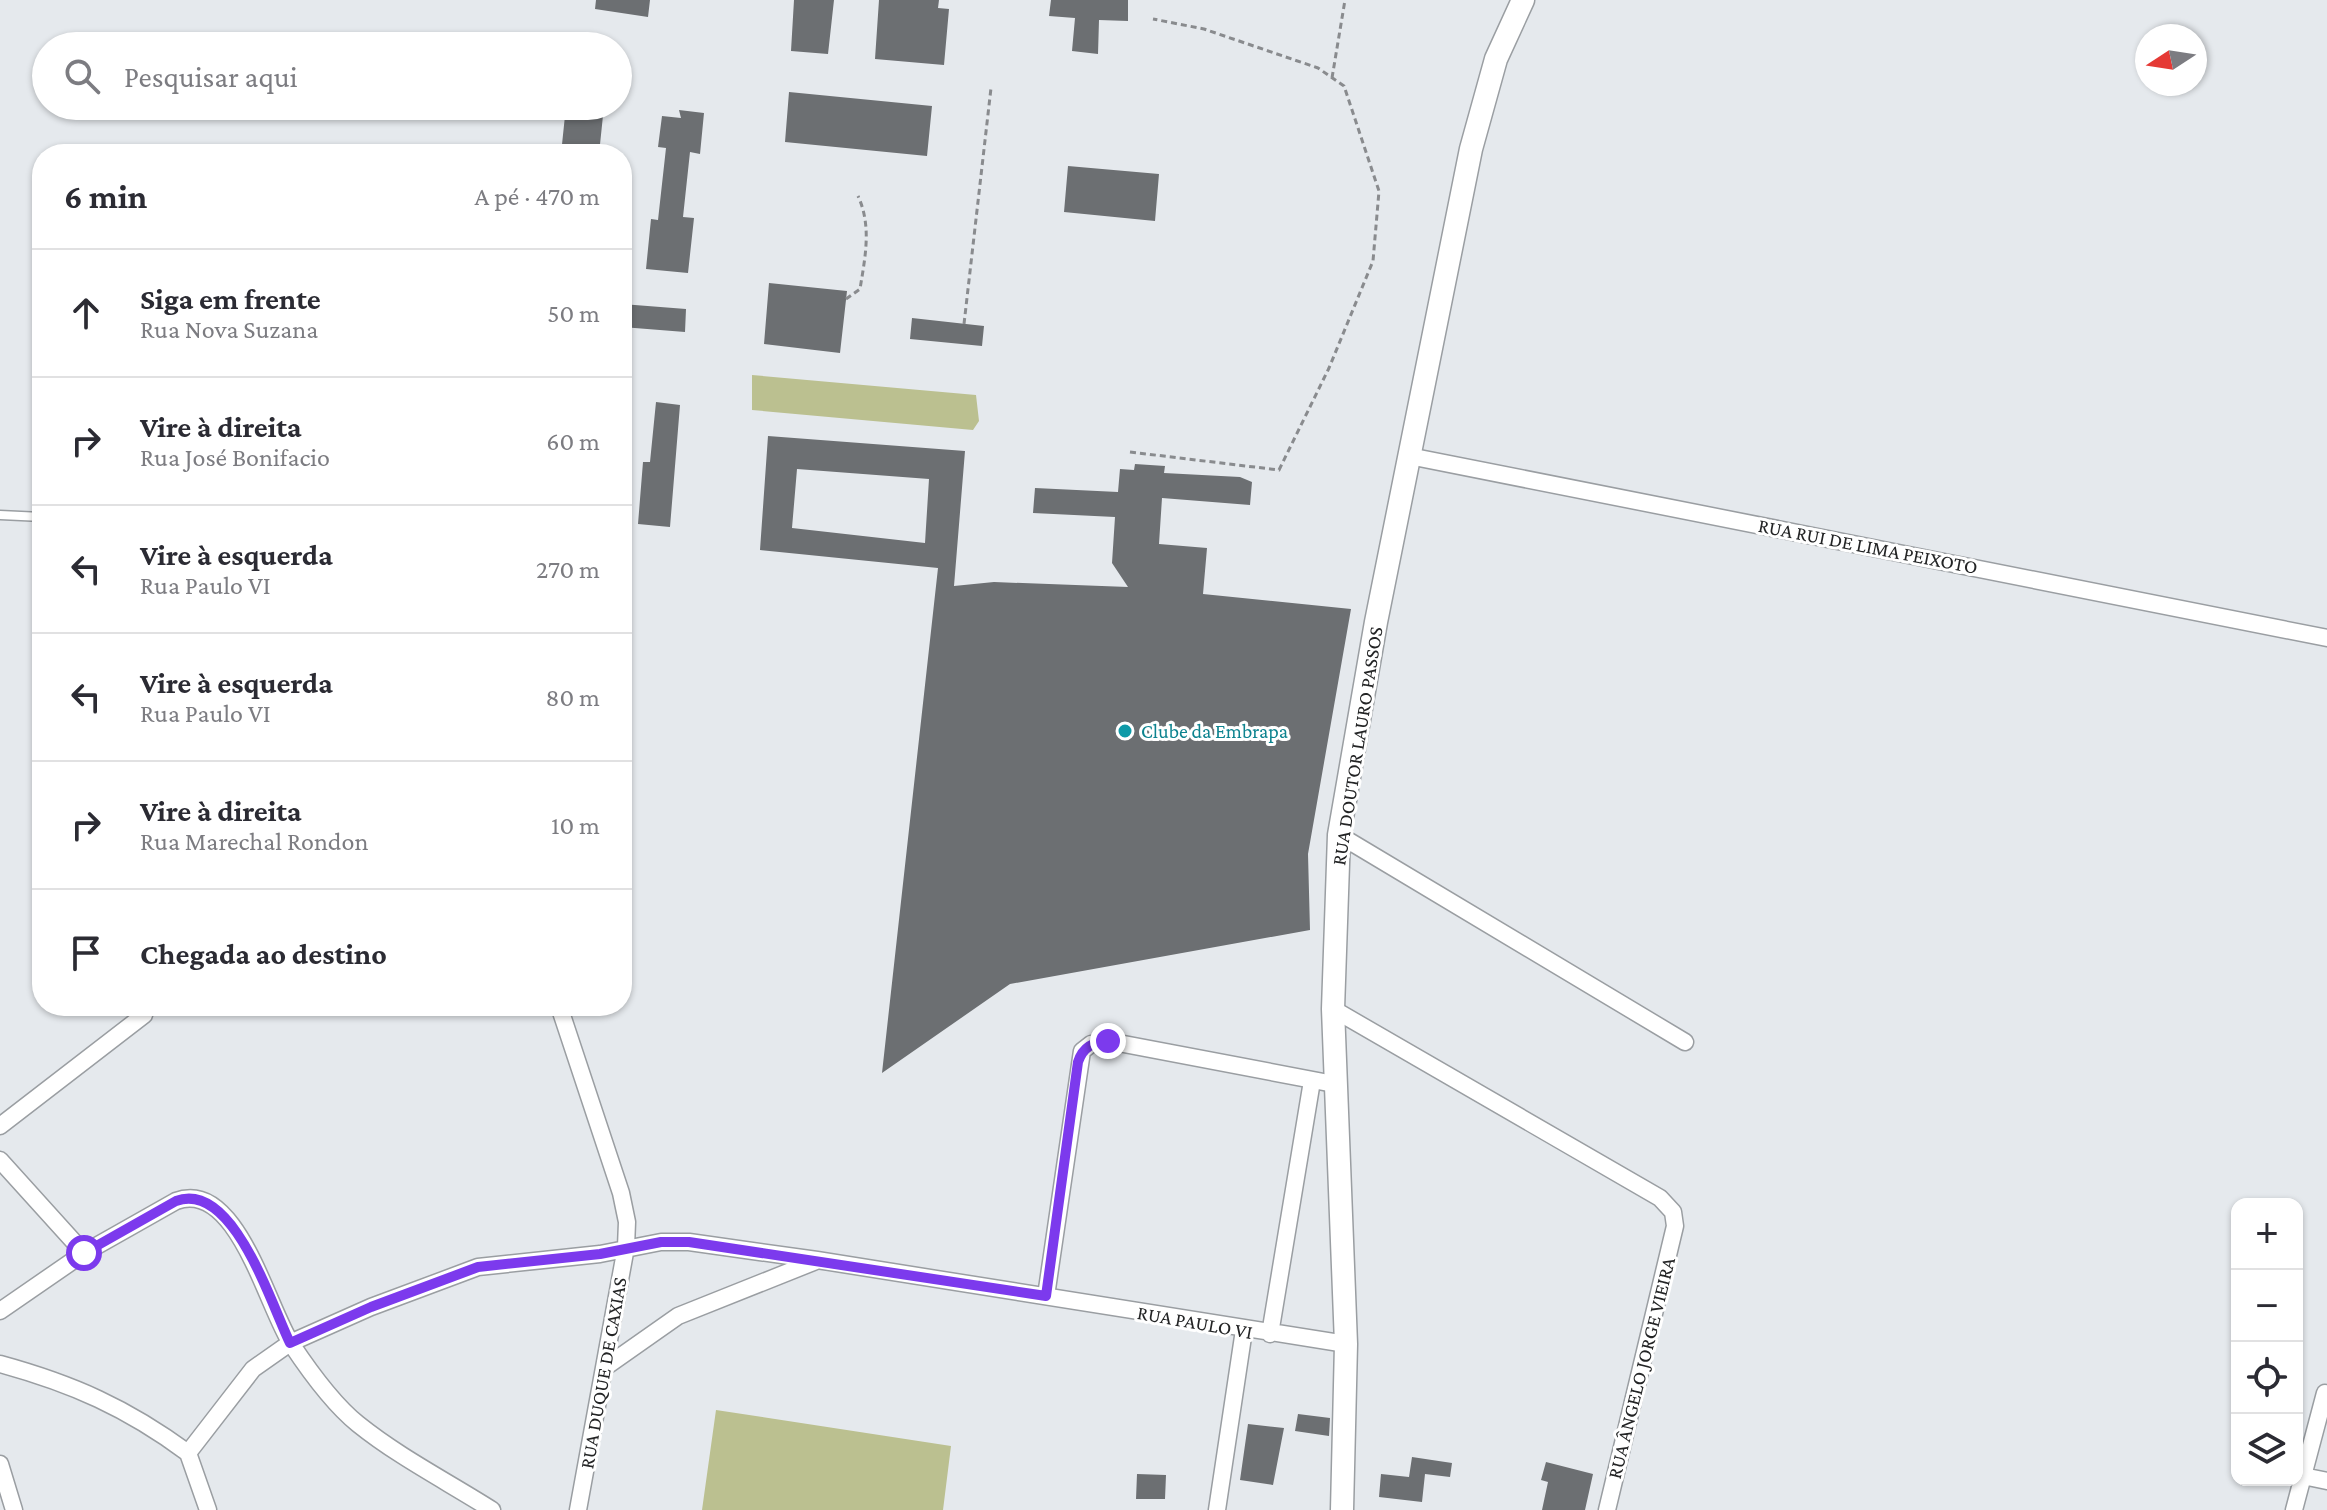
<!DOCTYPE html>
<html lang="pt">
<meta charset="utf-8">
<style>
:root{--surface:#fff;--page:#f7f7f7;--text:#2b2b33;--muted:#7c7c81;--line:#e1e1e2}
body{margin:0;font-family:"Crimson Pro",serif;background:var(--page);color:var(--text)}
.controls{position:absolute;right:24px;bottom:24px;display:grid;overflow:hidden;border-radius:16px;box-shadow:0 2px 6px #0004}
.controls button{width:72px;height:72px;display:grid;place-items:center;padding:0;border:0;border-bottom:2px solid var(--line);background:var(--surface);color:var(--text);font:40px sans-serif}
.compass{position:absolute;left:2135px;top:24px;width:72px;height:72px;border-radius:50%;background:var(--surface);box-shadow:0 2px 6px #0004;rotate:258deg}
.stop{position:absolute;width:24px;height:24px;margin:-18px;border:6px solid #7c3aed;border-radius:50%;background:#fff}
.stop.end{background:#7c3aed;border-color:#fff;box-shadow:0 2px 8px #0008}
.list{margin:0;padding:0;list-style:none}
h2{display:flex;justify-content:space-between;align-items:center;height:104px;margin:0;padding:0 32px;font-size:34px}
h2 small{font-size:26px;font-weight:400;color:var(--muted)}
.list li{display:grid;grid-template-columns:52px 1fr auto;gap:24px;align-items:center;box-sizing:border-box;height:128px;padding:0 32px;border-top:2px solid var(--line)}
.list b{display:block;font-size:30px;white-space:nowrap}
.list p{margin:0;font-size:26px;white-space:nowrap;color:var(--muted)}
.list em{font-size:26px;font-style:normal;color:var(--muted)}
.icon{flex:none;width:44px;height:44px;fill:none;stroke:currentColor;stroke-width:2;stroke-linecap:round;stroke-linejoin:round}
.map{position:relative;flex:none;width:2327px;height:1510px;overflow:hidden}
.search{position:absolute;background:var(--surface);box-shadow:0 2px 6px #0004;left:32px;top:32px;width:600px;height:88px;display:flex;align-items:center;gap:20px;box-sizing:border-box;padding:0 28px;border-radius:44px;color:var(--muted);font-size:30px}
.panel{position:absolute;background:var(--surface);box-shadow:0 2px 6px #0004;left:32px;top:144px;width:600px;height:872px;border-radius:32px}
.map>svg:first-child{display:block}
.green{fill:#bbc090}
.building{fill:#6c6f72;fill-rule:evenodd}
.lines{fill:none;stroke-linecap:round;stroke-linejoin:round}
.lane-casing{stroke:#9a9ea2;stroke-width:11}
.street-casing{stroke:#9a9ea2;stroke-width:19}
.secondary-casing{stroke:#9a9ea2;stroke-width:25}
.path{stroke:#898b8e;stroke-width:3;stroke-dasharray:6 4;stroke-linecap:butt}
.lane{stroke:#fff;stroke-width:8}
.street{stroke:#fff;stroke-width:16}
.secondary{stroke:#fff;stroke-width:22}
.route{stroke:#7c3aed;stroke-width:10}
.culture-dot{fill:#0f9aa8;stroke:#fff;stroke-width:3}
.labels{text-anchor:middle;stroke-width:6;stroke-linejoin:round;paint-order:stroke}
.street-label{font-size:20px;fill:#232425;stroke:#fff}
.culture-label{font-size:20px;fill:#0d838f;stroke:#fff;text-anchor:start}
</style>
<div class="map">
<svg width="2327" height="1510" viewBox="0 0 2327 1510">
<rect width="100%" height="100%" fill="#e5e9ed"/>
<path class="green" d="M752,375L976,395L979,421L973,430L752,410Z
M716,1410L951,1446L943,1510H702Z"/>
<path class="building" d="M596,0H650L648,17L595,9Z
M794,0H834L828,54L791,51Z
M879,0H939L938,8L949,9L944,65L875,59Z
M1051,0H1128V21L1099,20L1098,54L1072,51L1075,18L1049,16Z
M789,92L932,106L927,156L785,142Z
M566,106H604L599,154H561Z
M679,110L704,113L700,154L690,152L683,217L694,218L688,273L646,269L651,219L658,220L666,148L658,147L662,116L681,118Z
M1068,166L1159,174L1155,221L1064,212Z
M769,283L847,291L840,353L764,344Z
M622,304L686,309L685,332L622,327Z
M912,318L984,326L982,346L910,339Z
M656,402L680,405L670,527L638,524L643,462H650Z
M768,436L965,451L954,586L994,582L1128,587L1112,563L1115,517L1033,513L1035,488L1118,492L1120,469L1134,470L1135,464L1165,466L1164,473L1240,477L1252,482L1250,505L1162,498L1159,544L1207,548L1203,594L1351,609L1308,854L1310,930L1010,984L882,1073L938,568L760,550ZM797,469L929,479L925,543L792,528Z
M1298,1414L1330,1418L1329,1436L1295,1431Z
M1248,1424L1284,1428L1273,1485L1240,1480Z
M1412,1457L1452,1463L1450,1477L1425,1474L1422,1502L1379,1497L1381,1474L1409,1477Z
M1546,1462L1593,1474L1585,1510H1542L1548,1482L1541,1480Z
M1137,1474L1166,1475L1165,1499H1136Z"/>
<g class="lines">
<defs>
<path id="lane" d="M0,515L42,517"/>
<path id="street" d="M1409,456L2327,638
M1339,835L1685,1042
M559,1006L621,1193L627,1222L626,1247L578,1510
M1333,1009L1660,1198L1673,1212L1675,1226L1607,1510
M0,1126L144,1015
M0,1160L84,1253
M1046,1296L1082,1051L1091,1044L1108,1041L1334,1084
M0,1311L84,1253L176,1201C237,1178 267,1308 292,1345C310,1372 333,1404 358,1424C399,1457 448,1482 492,1510
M1270,1334L1312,1081
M0,1364C73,1384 127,1408 188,1453
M604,1368L678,1316L816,1261
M188,1453L253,1369L290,1343L371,1307L478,1267L600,1254L661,1242H689L817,1260L1346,1344
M188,1453L208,1510
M0,1464L14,1510
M2303,1476L2327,1481
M1217,1510L1244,1330
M2294,1510L2325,1393"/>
<path id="secondary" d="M1342,1510L1346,1344L1333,1009L1339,835L1376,622L1471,149L1496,59L1523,0"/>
</defs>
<use href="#lane" class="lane-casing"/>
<use href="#street" class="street-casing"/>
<use href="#secondary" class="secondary-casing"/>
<path class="path" d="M1332,78L1345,0
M846,299L860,289C865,258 872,226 858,196
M964,324L991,88
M1130,452L1279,470L1329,368L1373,261L1379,191L1344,86L1318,68L1204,29L1153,19"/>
<use href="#lane" class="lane"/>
<use href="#street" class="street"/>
<use href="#secondary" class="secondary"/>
</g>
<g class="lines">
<path class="route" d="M84,1253L176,1201C233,1180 271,1304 290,1343L371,1307L478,1267L600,1254L661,1242H689L1046,1296L1078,1062C1083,1047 1093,1042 1108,1041"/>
</g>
<circle class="culture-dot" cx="1125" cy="731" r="8"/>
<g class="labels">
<g class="street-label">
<text transform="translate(1868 546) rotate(11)" y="7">RUA RUI DE LIMA PEIXOTO</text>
<text transform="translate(1357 746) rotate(-81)" y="7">RUA DOUTOR LAURO PASSOS</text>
<text transform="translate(1195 1322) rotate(10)" y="7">RUA PAULO VI</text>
<text transform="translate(1641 1368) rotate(-76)" y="7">RUA ÂNGELO JORGE VIEIRA</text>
<text transform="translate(603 1373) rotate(-80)" y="7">RUA DUQUE DE CAXIAS</text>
</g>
<g class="culture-label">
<text x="1141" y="738">Clube da Embrapa</text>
</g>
</g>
</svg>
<div class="controls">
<button>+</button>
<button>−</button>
<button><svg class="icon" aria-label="locate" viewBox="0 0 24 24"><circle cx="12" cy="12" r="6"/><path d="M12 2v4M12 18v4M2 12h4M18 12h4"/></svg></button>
<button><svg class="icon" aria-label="layers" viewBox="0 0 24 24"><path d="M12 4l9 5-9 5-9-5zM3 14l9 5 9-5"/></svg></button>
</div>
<svg class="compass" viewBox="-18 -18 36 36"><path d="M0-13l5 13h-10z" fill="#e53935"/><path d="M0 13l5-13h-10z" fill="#7c7c81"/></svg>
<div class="stop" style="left:84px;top:1253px"></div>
<div class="stop end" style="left:1108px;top:1041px"></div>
<div class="search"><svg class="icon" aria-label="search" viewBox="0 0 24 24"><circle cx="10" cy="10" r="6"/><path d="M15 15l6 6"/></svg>Pesquisar aqui</div>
<section class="panel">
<h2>6 min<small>A pé · 470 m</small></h2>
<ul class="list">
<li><svg class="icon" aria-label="ahead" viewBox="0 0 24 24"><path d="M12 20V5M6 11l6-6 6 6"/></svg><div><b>Siga em frente</b><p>Rua Nova Suzana</p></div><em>50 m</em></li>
<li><svg class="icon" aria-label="right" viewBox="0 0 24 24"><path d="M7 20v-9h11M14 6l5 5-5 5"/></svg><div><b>Vire à direita</b><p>Rua José Bonifacio</p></div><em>60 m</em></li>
<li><svg class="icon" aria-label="left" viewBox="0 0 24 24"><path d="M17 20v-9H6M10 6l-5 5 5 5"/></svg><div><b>Vire à esquerda</b><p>Rua Paulo VI</p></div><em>270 m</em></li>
<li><svg class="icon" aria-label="left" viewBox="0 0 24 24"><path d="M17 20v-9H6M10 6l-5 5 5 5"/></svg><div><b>Vire à esquerda</b><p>Rua Paulo VI</p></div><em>80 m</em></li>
<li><svg class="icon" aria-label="right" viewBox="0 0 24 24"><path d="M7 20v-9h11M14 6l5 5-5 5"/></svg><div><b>Vire à direita</b><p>Rua Marechal Rondon</p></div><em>10 m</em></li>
<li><svg class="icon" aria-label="arrive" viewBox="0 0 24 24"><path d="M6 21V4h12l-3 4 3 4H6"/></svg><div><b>Chegada ao destino</b></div></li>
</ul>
</section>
</div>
